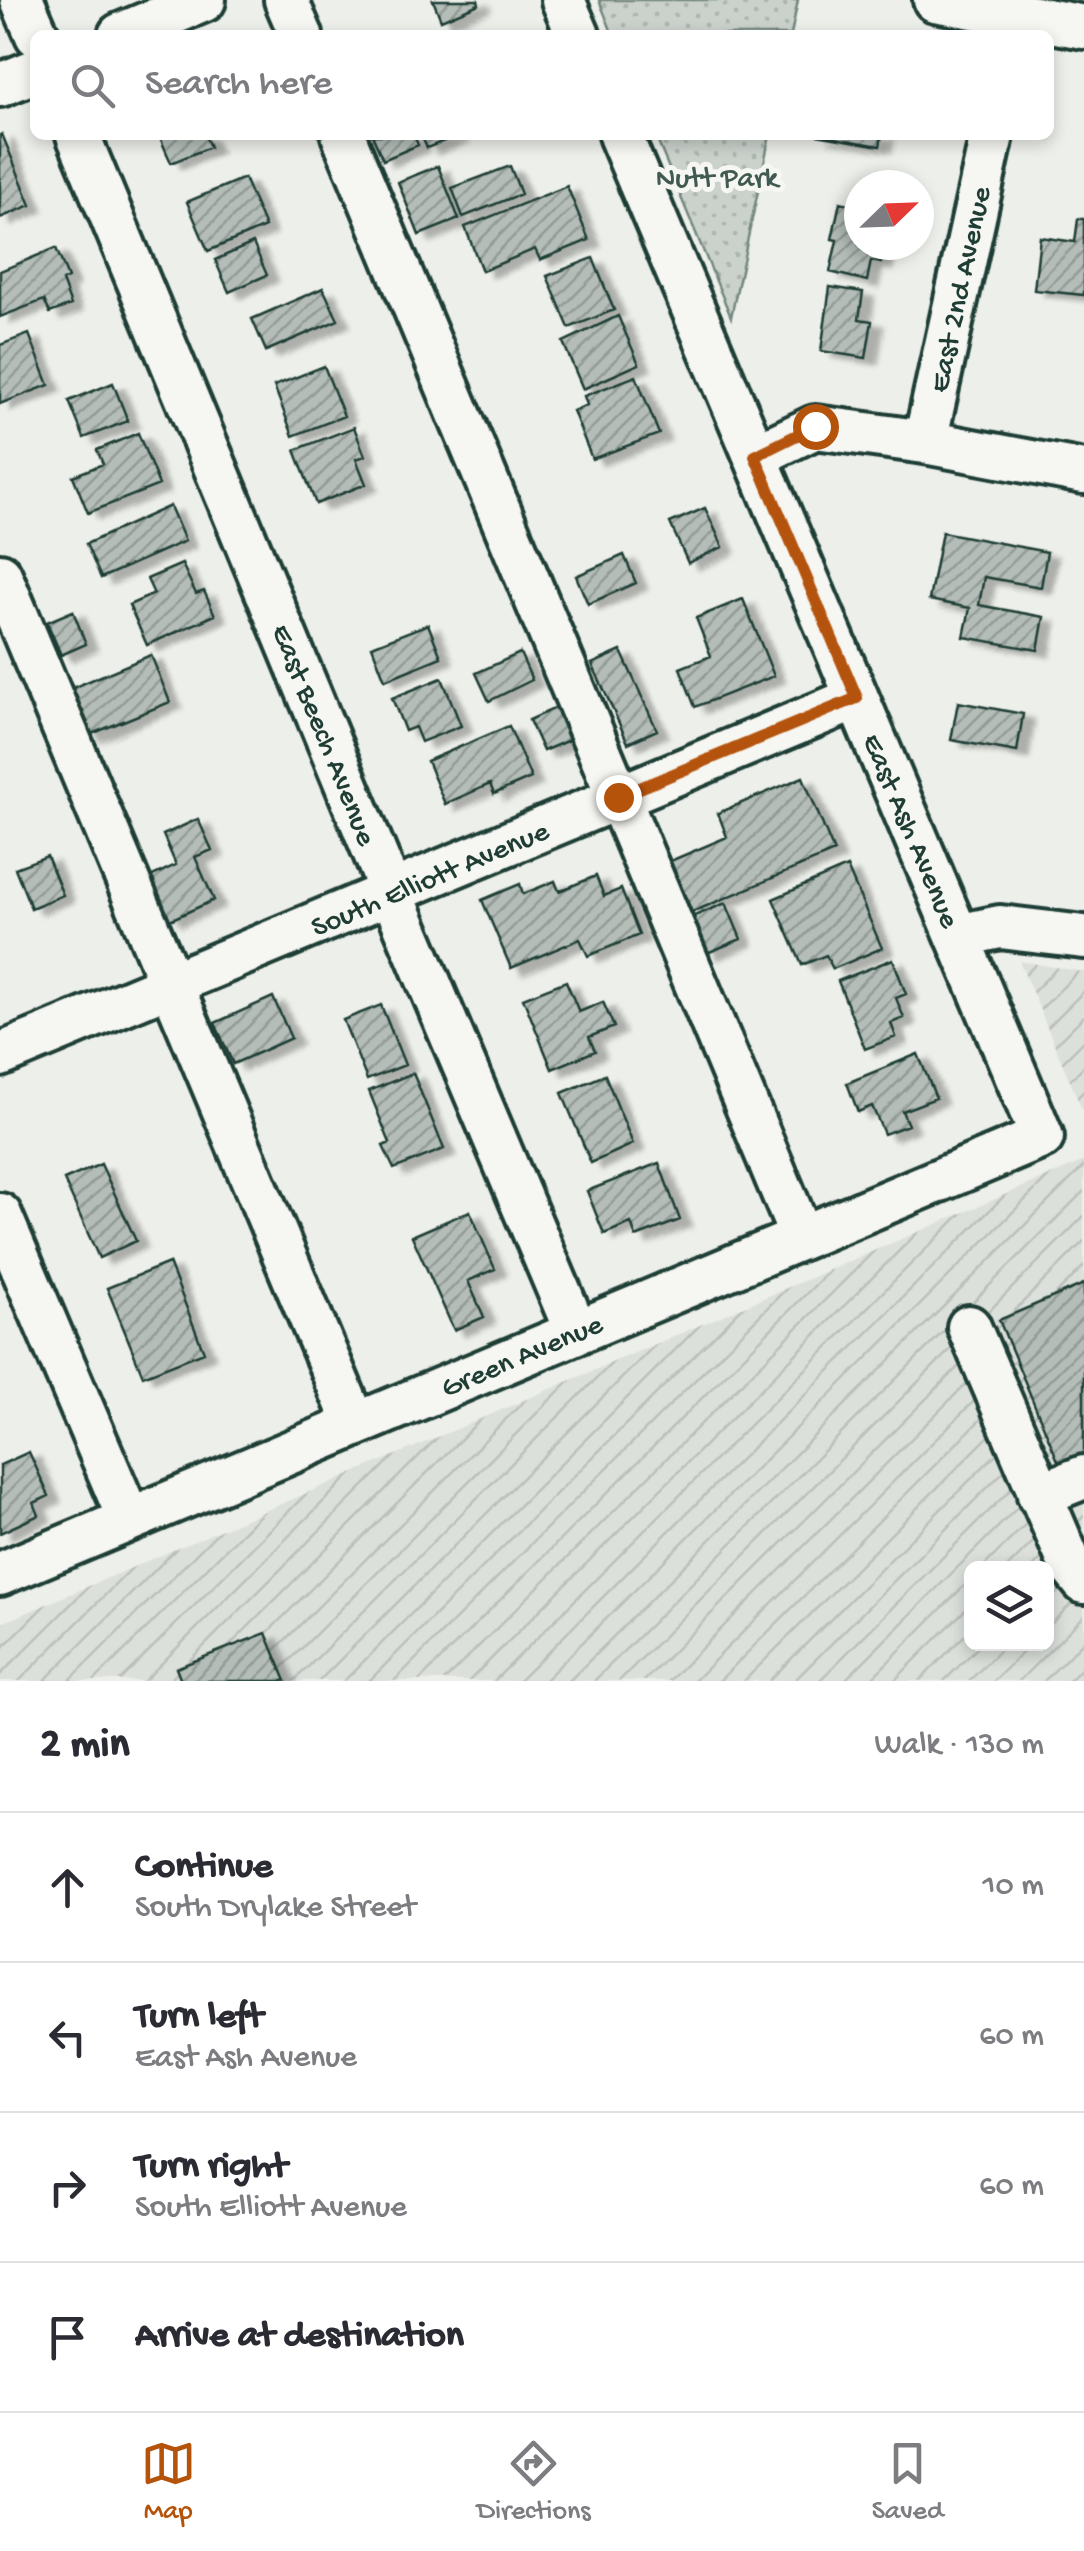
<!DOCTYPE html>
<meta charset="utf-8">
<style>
:root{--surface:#fff;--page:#f2f2f3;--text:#2b2b33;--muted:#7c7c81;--line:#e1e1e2;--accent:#b45309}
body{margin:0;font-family:"Gochi Hand",sans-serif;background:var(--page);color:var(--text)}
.controls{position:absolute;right:30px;bottom:30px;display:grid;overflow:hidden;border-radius:15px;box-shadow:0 5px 15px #0003}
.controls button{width:90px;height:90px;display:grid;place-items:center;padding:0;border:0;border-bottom:2px solid var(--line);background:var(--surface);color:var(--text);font:50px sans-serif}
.compass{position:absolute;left:844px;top:170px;width:90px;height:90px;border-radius:50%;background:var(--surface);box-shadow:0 5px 15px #0003;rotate:67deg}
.stop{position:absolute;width:30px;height:30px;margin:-22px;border:8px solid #b45309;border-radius:50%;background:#fff}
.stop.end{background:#b45309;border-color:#fff;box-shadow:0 2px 10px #0008}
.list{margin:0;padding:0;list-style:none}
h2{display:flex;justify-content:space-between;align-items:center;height:130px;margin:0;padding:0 40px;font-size:42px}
h2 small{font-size:32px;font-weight:400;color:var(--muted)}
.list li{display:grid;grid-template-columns:65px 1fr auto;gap:30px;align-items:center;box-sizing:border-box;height:150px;padding:0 40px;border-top:2px solid var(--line)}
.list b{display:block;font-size:38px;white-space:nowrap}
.list p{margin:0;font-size:32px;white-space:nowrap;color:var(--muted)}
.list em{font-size:32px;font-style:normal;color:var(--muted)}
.icon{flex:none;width:55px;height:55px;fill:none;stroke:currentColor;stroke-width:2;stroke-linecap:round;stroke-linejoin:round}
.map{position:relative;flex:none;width:1084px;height:1681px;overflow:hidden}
.search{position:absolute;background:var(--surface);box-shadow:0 5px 15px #0003;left:30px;right:30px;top:30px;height:110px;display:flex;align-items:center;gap:25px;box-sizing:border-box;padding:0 35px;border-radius:15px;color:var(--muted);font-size:38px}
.sheet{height:730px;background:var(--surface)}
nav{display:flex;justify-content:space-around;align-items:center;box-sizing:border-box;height:140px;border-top:2px solid var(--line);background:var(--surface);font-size:28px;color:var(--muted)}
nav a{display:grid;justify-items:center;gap:5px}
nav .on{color:var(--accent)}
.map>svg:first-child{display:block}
.industrial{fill:url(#industrial-furrows);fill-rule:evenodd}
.grass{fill:url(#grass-dots);stroke:#758880;stroke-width:2.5}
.building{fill:url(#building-hatch);stroke:#1f3d34;stroke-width:2.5;filter:url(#shadow)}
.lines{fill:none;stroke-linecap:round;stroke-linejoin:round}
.minor-casing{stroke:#1f3d34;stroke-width:50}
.minor{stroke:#f6f6f2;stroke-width:42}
.route{stroke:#b45309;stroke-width:12}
.labels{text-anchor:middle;stroke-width:10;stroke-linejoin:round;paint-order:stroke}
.park-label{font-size:30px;fill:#415b52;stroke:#f6f6f2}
.street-label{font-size:30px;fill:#1f3d34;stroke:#f6f6f2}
</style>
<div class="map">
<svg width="1084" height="1681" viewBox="0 0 1084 1681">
<defs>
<pattern id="industrial-furrows" width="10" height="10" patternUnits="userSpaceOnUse" patternTransform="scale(2.5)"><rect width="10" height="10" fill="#dce0db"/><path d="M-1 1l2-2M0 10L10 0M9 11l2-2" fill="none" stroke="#bcc1bd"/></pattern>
<pattern id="grass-dots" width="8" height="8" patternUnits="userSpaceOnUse" patternTransform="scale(2.5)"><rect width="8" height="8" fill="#cbd2cc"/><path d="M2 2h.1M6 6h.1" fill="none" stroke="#aeb5b0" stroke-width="1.8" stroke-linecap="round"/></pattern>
<pattern id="building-hatch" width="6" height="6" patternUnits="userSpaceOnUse" patternTransform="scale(2.5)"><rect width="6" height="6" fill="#b4bdb8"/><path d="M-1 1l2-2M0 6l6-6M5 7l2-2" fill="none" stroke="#929b96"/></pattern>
<filter id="shadow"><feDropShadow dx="11" dy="6" stdDeviation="2.5" flood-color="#0004"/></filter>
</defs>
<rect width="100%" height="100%" fill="#edefea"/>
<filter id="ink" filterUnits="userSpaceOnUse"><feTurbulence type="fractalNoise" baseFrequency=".01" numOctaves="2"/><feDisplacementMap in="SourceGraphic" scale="20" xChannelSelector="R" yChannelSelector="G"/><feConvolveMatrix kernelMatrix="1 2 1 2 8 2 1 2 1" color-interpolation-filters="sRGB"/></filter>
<g filter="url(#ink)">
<path class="industrial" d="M1019,961L1084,972V1114Z
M1084,1161V1681H0V1624ZM972,1568H1046V1644H972Z"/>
<path class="grass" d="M599,0H798L791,35H613Z
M655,135H770L731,317Z"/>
<path class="building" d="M433,0H478L479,4L441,20Z
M2,134L31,205L0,218V135Z
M159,135H205L210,147L171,163Z
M372,135H414L418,145L383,160Z
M421,135H459L427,148Z
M817,135H882L880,146Z
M438,166L459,219L419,235L398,182Z
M510,166L521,194L463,217L452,188Z
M244,178L265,227L208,251L187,202Z
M567,186L589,240L540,260L535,249L482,271L465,227Z
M840,202L859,206V245H884L881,263L871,261L867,281L830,272L837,240L832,239Z
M1078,219H1084V295L1034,290L1040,237L1075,242Z
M253,243L267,275L229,292L215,260Z
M56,248L68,278L62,281L71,305L50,313L44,300L0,317V271Z
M593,258L614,310L569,328L547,276Z
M830,287L863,292L859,319L872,321L866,358L821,351Z
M323,288L338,320L266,351L252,319Z
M618,316L639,364L583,389L563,342Z
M29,334L49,385L0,404V345Z
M324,366L344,416L293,436L274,386Z
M636,376L659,434L592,459L573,411L587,405L584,396Z
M113,383L128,421L84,438L69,401Z
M354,427L365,456L356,459L366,484L316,504L295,450Z
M138,433L159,485L88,513L73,476L103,464L97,450Z
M170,506L185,541L101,578L86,544Z
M705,508L723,547L688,563L670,523Z
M942,532L1047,552L1041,587L984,577L979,605L1044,617L1038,650L964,637L970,608L929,600Z
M624,555L636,583L588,604L576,576Z
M182,564L196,594L204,591L215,615L147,645L129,605L154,594L147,579Z
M743,599L774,676L695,707L680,668L711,656L696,618Z
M73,611L86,644L61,655L47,622Z
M428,624L441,657L385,680L372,646Z
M621,651L657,730L628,743L592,664Z
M520,653L532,680L489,701L476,673Z
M151,655L170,702L89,735L70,689Z
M442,678L461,726L421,742L415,727L405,731L392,698Z
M958,702L1023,714L1017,752L951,740Z
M562,705L576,737L543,751L529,720Z
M509,726L531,778L494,794L490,784L445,804L427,761Z
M803,777L834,852L690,913L668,862L727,837L718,813Z
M198,819L212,850L195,857L214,900L170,920L150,877L176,865L163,835Z
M47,856L63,895L31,908L15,868Z
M847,867L882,948L833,969L826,955L802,965L773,899Z
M596,876L604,896L621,889L639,935L588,956L580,939L511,968L482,900L520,884L523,894L555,881L559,891Z
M726,903L741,939L707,953L692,917Z
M893,959L906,994L896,998L904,1018L891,1023L896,1037L865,1049L838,981Z
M566,981L579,1012L603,1002L614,1027L589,1037L595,1051L552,1069L523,998Z
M273,997L291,1038L233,1064L215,1023Z
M381,1005L405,1065L367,1080L343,1020Z
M918,1054L936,1098L902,1111L908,1125L884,1134L872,1106L858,1112L847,1083Z
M413,1073L444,1149L394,1169L383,1146L390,1143L369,1091Z
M605,1075L633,1144L591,1163L562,1093Z
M659,1163L680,1220L636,1237L631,1223L604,1234L587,1191Z
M101,1164L136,1241L99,1258L64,1180Z
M470,1211L495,1269L468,1281L484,1317L454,1330L412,1236Z
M169,1263L204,1352L143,1376L107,1288Z
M1084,1284V1459L1061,1468L999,1320Z
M29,1452L49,1496L34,1503L39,1515L0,1533V1465Z
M266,1633L286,1681H181L176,1668Z"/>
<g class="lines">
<defs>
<path id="minor" d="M22,0L37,35
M286,0L301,35
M563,0L578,35
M935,0L1084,27
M120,35L204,0
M0,85L35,71
M78,135L391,892L576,1331
M343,135L801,1236
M925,442L992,135
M755,456L815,427L925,442L1084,472
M0,575L355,1424
M957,936L1000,927L1084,937
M0,1055L857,698
M0,1215L129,1519
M969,1327L1071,1566L1084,1582
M1039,1495L1084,1477
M0,1574L1042,1137L620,135"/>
</defs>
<use href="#minor" class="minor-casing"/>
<use href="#minor" class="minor"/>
</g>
</g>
<g class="lines" filter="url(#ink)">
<path class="route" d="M618,797L857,698L755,456L815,426"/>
</g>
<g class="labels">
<g class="park-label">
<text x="717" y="186">Nutt Park</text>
</g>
<g class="street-label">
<text transform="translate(958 289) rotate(-78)" y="10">East 2nd Avenue</text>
<text transform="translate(326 734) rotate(68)" y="10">East Beech Avenue</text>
<text transform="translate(913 830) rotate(67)" y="10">East Ash Avenue</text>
<text transform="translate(429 877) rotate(-23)" y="10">South Elliott Avenue</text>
<text transform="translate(521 1354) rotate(-23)" y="10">Green Avenue</text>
</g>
</g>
</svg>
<div class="controls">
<button><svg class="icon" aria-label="layers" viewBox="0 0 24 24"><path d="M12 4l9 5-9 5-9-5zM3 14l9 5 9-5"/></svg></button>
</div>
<svg class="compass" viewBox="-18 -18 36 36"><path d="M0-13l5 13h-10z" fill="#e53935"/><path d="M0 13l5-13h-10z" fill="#7c7c81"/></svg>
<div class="stop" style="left:815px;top:426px"></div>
<div class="stop end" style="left:618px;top:797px"></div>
<div class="search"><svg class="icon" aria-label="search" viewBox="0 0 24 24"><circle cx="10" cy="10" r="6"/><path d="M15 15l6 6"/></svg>Search here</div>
</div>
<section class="sheet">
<h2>2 min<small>Walk · 130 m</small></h2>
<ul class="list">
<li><svg class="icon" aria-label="ahead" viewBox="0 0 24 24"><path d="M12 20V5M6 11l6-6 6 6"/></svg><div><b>Continue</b><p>South Drylake Street</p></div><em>10 m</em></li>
<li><svg class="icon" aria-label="left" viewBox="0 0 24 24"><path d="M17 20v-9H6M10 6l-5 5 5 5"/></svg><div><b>Turn left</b><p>East Ash Avenue</p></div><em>60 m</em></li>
<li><svg class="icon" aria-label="right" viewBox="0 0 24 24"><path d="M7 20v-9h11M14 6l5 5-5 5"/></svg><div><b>Turn right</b><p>South Elliott Avenue</p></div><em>60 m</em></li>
<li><svg class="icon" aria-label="arrive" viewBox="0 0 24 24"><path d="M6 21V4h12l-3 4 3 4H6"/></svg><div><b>Arrive at destination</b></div></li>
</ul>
</section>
<nav>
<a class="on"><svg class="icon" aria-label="map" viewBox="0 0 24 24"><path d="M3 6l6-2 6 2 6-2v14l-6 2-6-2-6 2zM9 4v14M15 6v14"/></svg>Map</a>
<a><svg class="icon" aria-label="directions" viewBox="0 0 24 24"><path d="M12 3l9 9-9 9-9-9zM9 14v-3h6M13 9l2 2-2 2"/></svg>Directions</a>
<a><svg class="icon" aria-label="saved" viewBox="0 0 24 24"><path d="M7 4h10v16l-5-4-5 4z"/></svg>Saved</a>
</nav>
